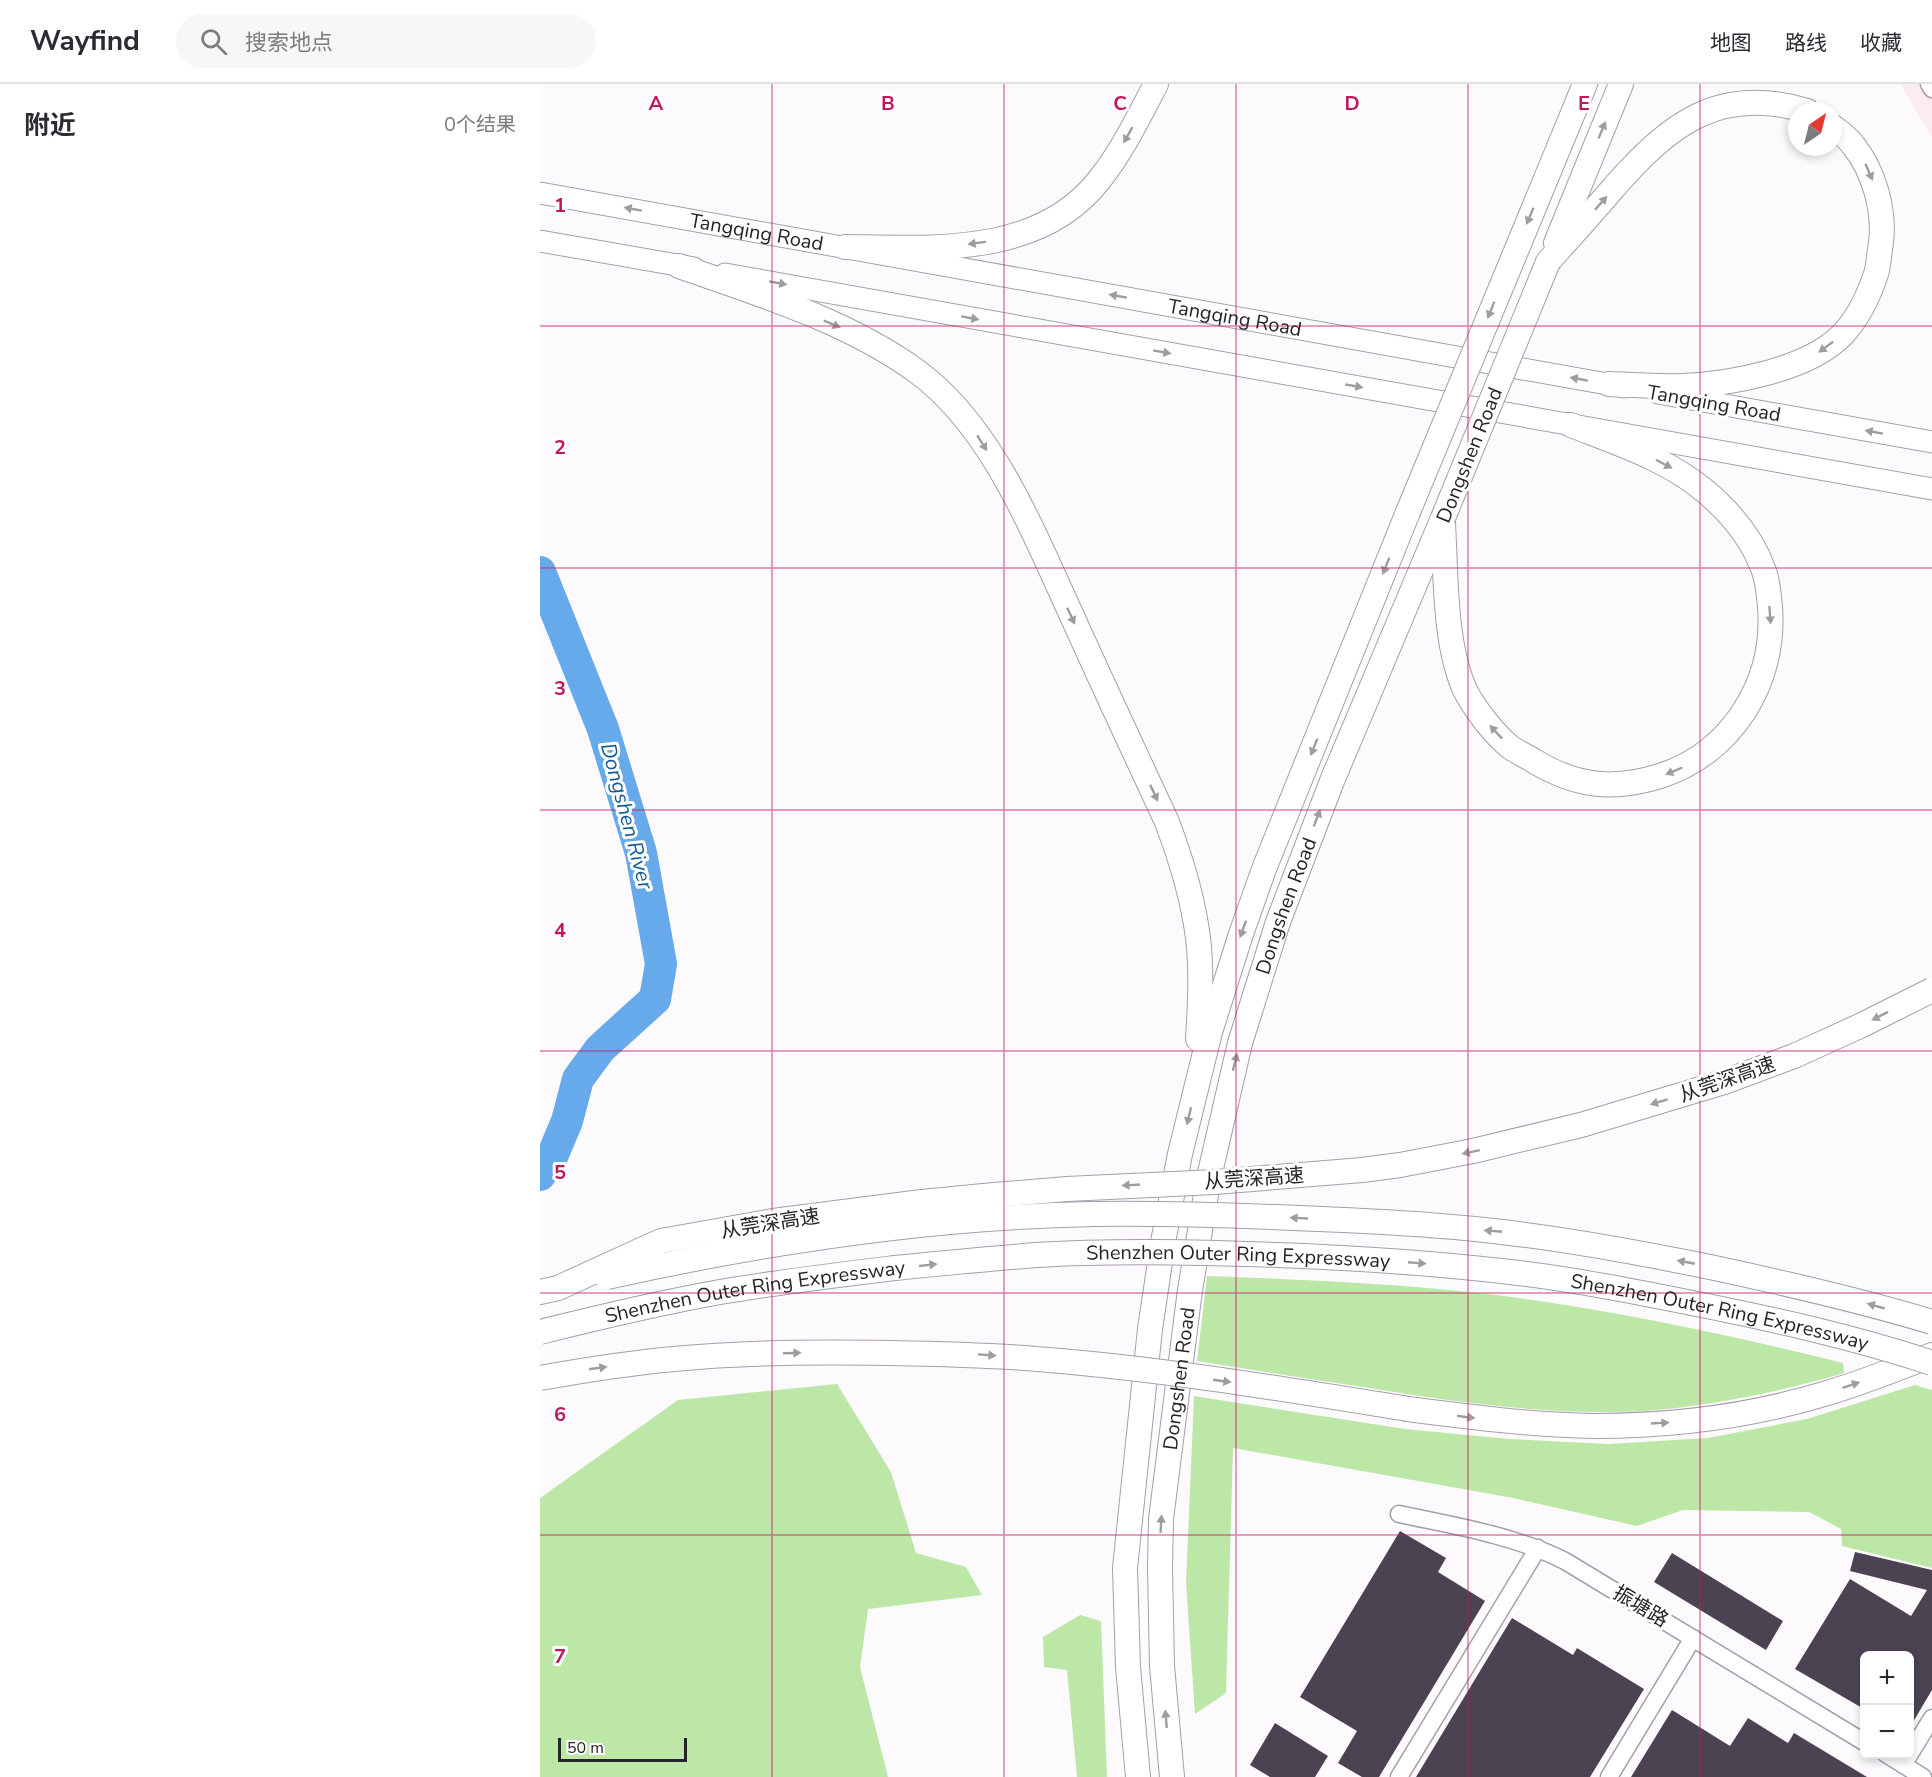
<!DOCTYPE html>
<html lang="zh">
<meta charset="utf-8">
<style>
:root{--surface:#fff;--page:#f7f7f7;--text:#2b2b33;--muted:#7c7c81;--line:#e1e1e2}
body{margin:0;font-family:"Nunito Sans","Noto Sans SC",sans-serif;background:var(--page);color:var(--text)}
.controls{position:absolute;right:18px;bottom:18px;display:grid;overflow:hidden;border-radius:9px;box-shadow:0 3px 9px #0003}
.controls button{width:54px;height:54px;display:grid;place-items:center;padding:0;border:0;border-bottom:2px solid var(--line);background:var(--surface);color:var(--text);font:30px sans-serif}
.compass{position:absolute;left:1248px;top:18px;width:54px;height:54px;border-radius:50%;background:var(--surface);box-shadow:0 3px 9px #0003;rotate:35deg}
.scale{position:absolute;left:18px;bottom:15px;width:129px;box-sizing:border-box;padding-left:6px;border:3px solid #272329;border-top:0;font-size:16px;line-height:21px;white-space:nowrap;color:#272329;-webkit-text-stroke:4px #fff;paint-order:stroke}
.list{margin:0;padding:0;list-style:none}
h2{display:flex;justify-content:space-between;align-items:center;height:78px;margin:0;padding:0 24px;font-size:26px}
h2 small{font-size:20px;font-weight:400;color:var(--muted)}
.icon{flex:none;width:33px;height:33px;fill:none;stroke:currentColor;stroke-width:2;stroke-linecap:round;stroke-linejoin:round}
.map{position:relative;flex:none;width:1392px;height:1693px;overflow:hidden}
header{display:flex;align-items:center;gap:36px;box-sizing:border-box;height:84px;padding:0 30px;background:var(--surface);border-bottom:2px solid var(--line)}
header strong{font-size:28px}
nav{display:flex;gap:33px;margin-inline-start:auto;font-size:21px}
.search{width:420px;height:54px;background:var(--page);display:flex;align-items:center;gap:15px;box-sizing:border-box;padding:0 21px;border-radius:33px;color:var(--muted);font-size:22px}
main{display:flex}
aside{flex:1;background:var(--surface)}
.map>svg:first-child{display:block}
.industrial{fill:#fcecf0}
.green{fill:#bce7a7}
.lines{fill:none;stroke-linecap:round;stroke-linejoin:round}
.river{stroke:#67aaeb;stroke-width:32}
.building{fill:#4b4351}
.minor-casing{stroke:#a79dad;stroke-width:19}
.major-casing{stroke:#a79dad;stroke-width:23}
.highway-casing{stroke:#a79dad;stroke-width:26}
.minor{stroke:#fff;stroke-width:16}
.major{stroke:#fff;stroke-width:21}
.highway{stroke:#fff;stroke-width:24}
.highway-bridge-casing{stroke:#a79dad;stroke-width:26;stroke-linecap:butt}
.highway-bridge{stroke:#fff;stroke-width:24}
.oneway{fill:#9e9c9f}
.grid{fill:none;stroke:#c2185b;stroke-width:1.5;stroke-opacity:0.55}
.labels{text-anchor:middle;stroke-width:6;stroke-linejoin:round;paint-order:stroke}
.street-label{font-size:20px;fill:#272329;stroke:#fff}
.water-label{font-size:21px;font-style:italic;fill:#115a96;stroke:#fff}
.grid-label{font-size:20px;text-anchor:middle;font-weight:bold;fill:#c2185b;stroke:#fff;stroke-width:6;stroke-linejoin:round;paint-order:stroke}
</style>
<header>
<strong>Wayfind</strong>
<div class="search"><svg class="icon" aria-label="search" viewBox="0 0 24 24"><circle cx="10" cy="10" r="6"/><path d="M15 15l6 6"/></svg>搜索地点</div>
<nav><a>地图</a><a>路线</a><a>收藏</a></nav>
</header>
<main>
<aside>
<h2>附近<small>0个结果</small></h2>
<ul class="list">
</ul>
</aside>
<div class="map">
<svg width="1392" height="1693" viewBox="0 0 1392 1693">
<rect width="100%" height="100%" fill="#fcfafd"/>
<path class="industrial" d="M1360,0H1392V53Z"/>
<path class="green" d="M667,1192C773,1196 880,1200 986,1215C1092,1230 1198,1253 1303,1279L1304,1289C1239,1308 1172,1322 1104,1327C1010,1332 916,1318 823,1303C768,1295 713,1286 657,1277Z
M297,1300L351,1388L376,1469L426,1483L442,1511L328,1525L320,1583L348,1693H0V1414L138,1316Z
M1375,1301L1392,1306V1484L1302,1462L1301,1445L1269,1428L1143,1426L1097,1442L973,1414L693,1364L686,1609L655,1630L646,1499L654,1312L865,1345L969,1355L1068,1360L1168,1354L1267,1335Z
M540,1531L561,1537L567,1693H537L527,1586L504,1583L503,1553Z"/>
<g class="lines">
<path class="river" d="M0,488L63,645L101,769L121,880L115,915L60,965L38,995L27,1037L11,1075L0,1091"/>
</g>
<path class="building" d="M860,1447L906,1474L898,1488L945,1517L839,1693H822L798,1679L817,1647L760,1613Z
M1315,1468L1392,1486V1606L1370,1643V1572H1324V1625L1255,1585L1310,1495L1371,1532L1387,1506L1310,1487Z
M1132,1469L1243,1537L1226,1566L1114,1498Z
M972,1534L1033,1571L1037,1564L1104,1605L1050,1693H876Z
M1132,1626L1190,1662L1208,1634L1248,1659L1254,1649L1327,1693H1091Z
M735,1639L788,1672L775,1693H730L710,1681Z"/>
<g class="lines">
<defs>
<path id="minor" d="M1389,0L1392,5
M859,1430C915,1442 973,1451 1025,1477L1324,1658
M1346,1670L1383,1693
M1363,1681L1392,1634
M859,1693L998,1464
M1069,1693L1153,1554"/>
<g id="major">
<path id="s1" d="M0,109L1084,303"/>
<path d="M0,157L154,184"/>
<path d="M185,190L1392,405"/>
<path d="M1118,309L1392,358"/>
</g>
<g id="highway">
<path d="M1016,159L1081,0"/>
<path d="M305,163C393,164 500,173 560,95C583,66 599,32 616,0"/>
<path d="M974,172L1045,0"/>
<path d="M1008,178C1030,153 1053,128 1075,102C1129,41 1179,0 1267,27"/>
<path d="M139,182C219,210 305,236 375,286C452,341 493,448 532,532C563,601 595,669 627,738C641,775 653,814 658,854C662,887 660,922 658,955"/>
<path d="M1069,300C1093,301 1118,303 1142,302C1190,300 1269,286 1303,250C1318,234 1329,211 1336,190C1339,181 1339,169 1341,159C1345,126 1334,87 1313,61C1308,54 1300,48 1293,43"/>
<path d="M903,439C906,490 904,560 925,606C934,624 954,650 970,663C977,668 986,672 994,677C1035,702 1073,707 1120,692C1192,669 1236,598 1230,523C1229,512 1228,498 1224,487C1213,456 1190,428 1165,407C1127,375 1077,359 1031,341"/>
<path d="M0,1208L18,1204"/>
<path d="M868,1325C930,1333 992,1341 1054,1342C1131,1342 1211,1332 1284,1310C1321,1299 1357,1285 1392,1271"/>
<path d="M598,1693L588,1583L585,1484L610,1245L623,1158L640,1070L670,948L701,850L724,785L868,428"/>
<path id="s2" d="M632,1693L622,1582L620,1484L621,1435L650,1206L669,1093L700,959L738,838L792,697L903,434"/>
</g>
</defs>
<use href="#minor" class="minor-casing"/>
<use href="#major" class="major-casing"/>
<use href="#highway" class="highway-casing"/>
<use href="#minor" class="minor"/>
<use href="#major" class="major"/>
<use href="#highway" class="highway"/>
<defs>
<g id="highway-bridge">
<path d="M868,428L974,172"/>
<path d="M903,434L1008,178"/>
<path d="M67,1193C225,1158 392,1133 554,1130C637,1129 720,1132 803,1136C861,1139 920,1142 978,1150C1042,1158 1106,1170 1170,1183C1245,1199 1319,1216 1392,1238"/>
<path d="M18,1204L121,1157L233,1137L382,1118L454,1111L527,1105L675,1098L822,1086L860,1081L933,1067L1041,1041L1184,998L1254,972L1322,941L1392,906"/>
<path id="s3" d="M0,1248C60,1233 119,1219 180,1208C238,1198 297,1191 355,1184C402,1179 449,1175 496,1171C576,1166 657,1168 737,1171C815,1174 893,1179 970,1188C1031,1195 1092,1207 1152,1219C1232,1235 1314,1253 1392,1279"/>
<path d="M0,1294C45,1286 89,1279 134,1275C206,1268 279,1268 351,1269C404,1270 457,1271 509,1276C630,1286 749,1306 868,1325"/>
</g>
</defs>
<use href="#highway-bridge" class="highway-bridge-casing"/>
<use href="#highway-bridge" class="highway-bridge"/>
</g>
<defs><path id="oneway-solid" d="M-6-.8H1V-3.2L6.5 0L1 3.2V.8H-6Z" transform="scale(1.5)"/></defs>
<g class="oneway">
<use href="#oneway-solid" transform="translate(1062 46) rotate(-68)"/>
<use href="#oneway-solid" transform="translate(588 51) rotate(119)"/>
<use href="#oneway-solid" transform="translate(1329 88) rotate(66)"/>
<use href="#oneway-solid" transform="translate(1061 119) rotate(-49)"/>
<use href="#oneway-solid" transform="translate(93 125) rotate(-170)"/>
<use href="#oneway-solid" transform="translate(990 132) rotate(113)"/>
<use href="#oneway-solid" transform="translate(437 159) rotate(173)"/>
<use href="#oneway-solid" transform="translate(238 199) rotate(10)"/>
<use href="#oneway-solid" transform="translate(578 212) rotate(-170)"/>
<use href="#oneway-solid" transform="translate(951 226) rotate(112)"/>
<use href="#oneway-solid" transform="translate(430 234) rotate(10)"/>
<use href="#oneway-solid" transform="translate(292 240) rotate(23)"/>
<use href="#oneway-solid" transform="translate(1286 263) rotate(143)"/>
<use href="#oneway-solid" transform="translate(622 268) rotate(10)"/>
<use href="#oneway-solid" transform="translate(1039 295) rotate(-170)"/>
<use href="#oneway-solid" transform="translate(814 302) rotate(10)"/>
<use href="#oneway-solid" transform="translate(1334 348) rotate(-170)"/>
<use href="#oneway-solid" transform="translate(442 359) rotate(58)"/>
<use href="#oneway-solid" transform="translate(1124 380) rotate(28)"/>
<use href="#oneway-solid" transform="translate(846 482) rotate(112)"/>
<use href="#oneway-solid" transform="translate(1230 531) rotate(86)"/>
<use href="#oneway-solid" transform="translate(531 532) rotate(65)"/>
<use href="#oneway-solid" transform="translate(956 648) rotate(-133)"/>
<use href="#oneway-solid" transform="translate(774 663) rotate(112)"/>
<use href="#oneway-solid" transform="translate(1134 687) rotate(157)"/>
<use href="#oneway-solid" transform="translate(614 709) rotate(65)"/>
<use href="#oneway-solid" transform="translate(777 734) rotate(-69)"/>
<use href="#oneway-solid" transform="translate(703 845) rotate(110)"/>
<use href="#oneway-solid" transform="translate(1340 932) rotate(153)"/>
<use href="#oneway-solid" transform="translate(695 978) rotate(-76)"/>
<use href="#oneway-solid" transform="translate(1119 1018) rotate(163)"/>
<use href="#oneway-solid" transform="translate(649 1032) rotate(103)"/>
<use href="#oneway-solid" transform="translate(931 1068) rotate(168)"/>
<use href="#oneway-solid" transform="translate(591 1101) rotate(177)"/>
<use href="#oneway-solid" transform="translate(759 1134) rotate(-177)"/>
<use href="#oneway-solid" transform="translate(953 1147) rotate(-175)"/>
<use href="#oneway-solid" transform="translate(1146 1178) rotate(-169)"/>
<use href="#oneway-solid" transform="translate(877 1179) rotate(5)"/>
<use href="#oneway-solid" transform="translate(388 1181) rotate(-6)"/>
<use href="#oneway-solid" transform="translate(1336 1222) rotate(-164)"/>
<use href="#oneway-solid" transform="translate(252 1269) rotate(-2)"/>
<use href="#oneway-solid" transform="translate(447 1271) rotate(4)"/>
<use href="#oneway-solid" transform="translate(58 1284) rotate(-8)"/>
<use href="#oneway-solid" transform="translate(682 1297) rotate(8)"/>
<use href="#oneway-solid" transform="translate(1311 1301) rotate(-18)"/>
<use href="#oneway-solid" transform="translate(926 1333) rotate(8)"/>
<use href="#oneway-solid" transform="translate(1120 1339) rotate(-3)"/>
<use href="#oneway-solid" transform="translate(621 1440) rotate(-87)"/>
<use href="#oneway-solid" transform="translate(626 1635) rotate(-95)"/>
</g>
<path class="grid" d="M232,0V1693M464,0V1693M696,0V1693M928,0V1693M1160,0V1693M0,242H1392M0,484H1392M0,726H1392M0,967H1392M0,1209H1392M0,1451H1392"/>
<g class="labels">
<g class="street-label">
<text dy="7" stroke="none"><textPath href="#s1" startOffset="220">Tangqing Road</textPath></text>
<text dy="7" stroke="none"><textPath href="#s1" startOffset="706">Tangqing Road</textPath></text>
<text transform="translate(1174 319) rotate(10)" y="7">Tangqing Road</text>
<text transform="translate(929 371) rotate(-68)" y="7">Dongshen Road</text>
<text dy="7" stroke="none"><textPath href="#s2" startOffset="886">Dongshen Road</textPath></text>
<text transform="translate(1187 995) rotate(-19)" y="7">从莞深高速</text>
<text transform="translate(714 1094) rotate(-4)" y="7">从莞深高速</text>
<text transform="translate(230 1139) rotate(-9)" y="7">从莞深高速</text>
<text dy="7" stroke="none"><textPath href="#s3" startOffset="705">Shenzhen Outer Ring Expressway</textPath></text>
<text dy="7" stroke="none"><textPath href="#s3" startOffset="219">Shenzhen Outer Ring Expressway</textPath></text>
<text dy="7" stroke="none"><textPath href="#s3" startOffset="1191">Shenzhen Outer Ring Expressway</textPath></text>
<text dy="7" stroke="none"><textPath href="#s2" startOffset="400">Dongshen Road</textPath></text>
<text transform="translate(1101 1522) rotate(31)" y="7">振塘路</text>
</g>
<g class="water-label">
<text transform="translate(87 732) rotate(75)" y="7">Dongshen River</text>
</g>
</g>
<g class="grid-label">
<text x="116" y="26">A</text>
<text x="348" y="26">B</text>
<text x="580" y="26">C</text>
<text x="812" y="26">D</text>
<text x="1044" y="26">E</text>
<text x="20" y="128">1</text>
<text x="20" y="370">2</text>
<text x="20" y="611">3</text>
<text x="20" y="853">4</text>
<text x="20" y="1095">5</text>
<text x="20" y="1337">6</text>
<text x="20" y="1579">7</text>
</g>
</svg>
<div class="controls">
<button>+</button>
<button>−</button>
</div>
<svg class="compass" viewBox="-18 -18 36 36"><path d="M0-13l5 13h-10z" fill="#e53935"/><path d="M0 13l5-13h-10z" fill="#7c7c81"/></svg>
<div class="scale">50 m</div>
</div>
</main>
